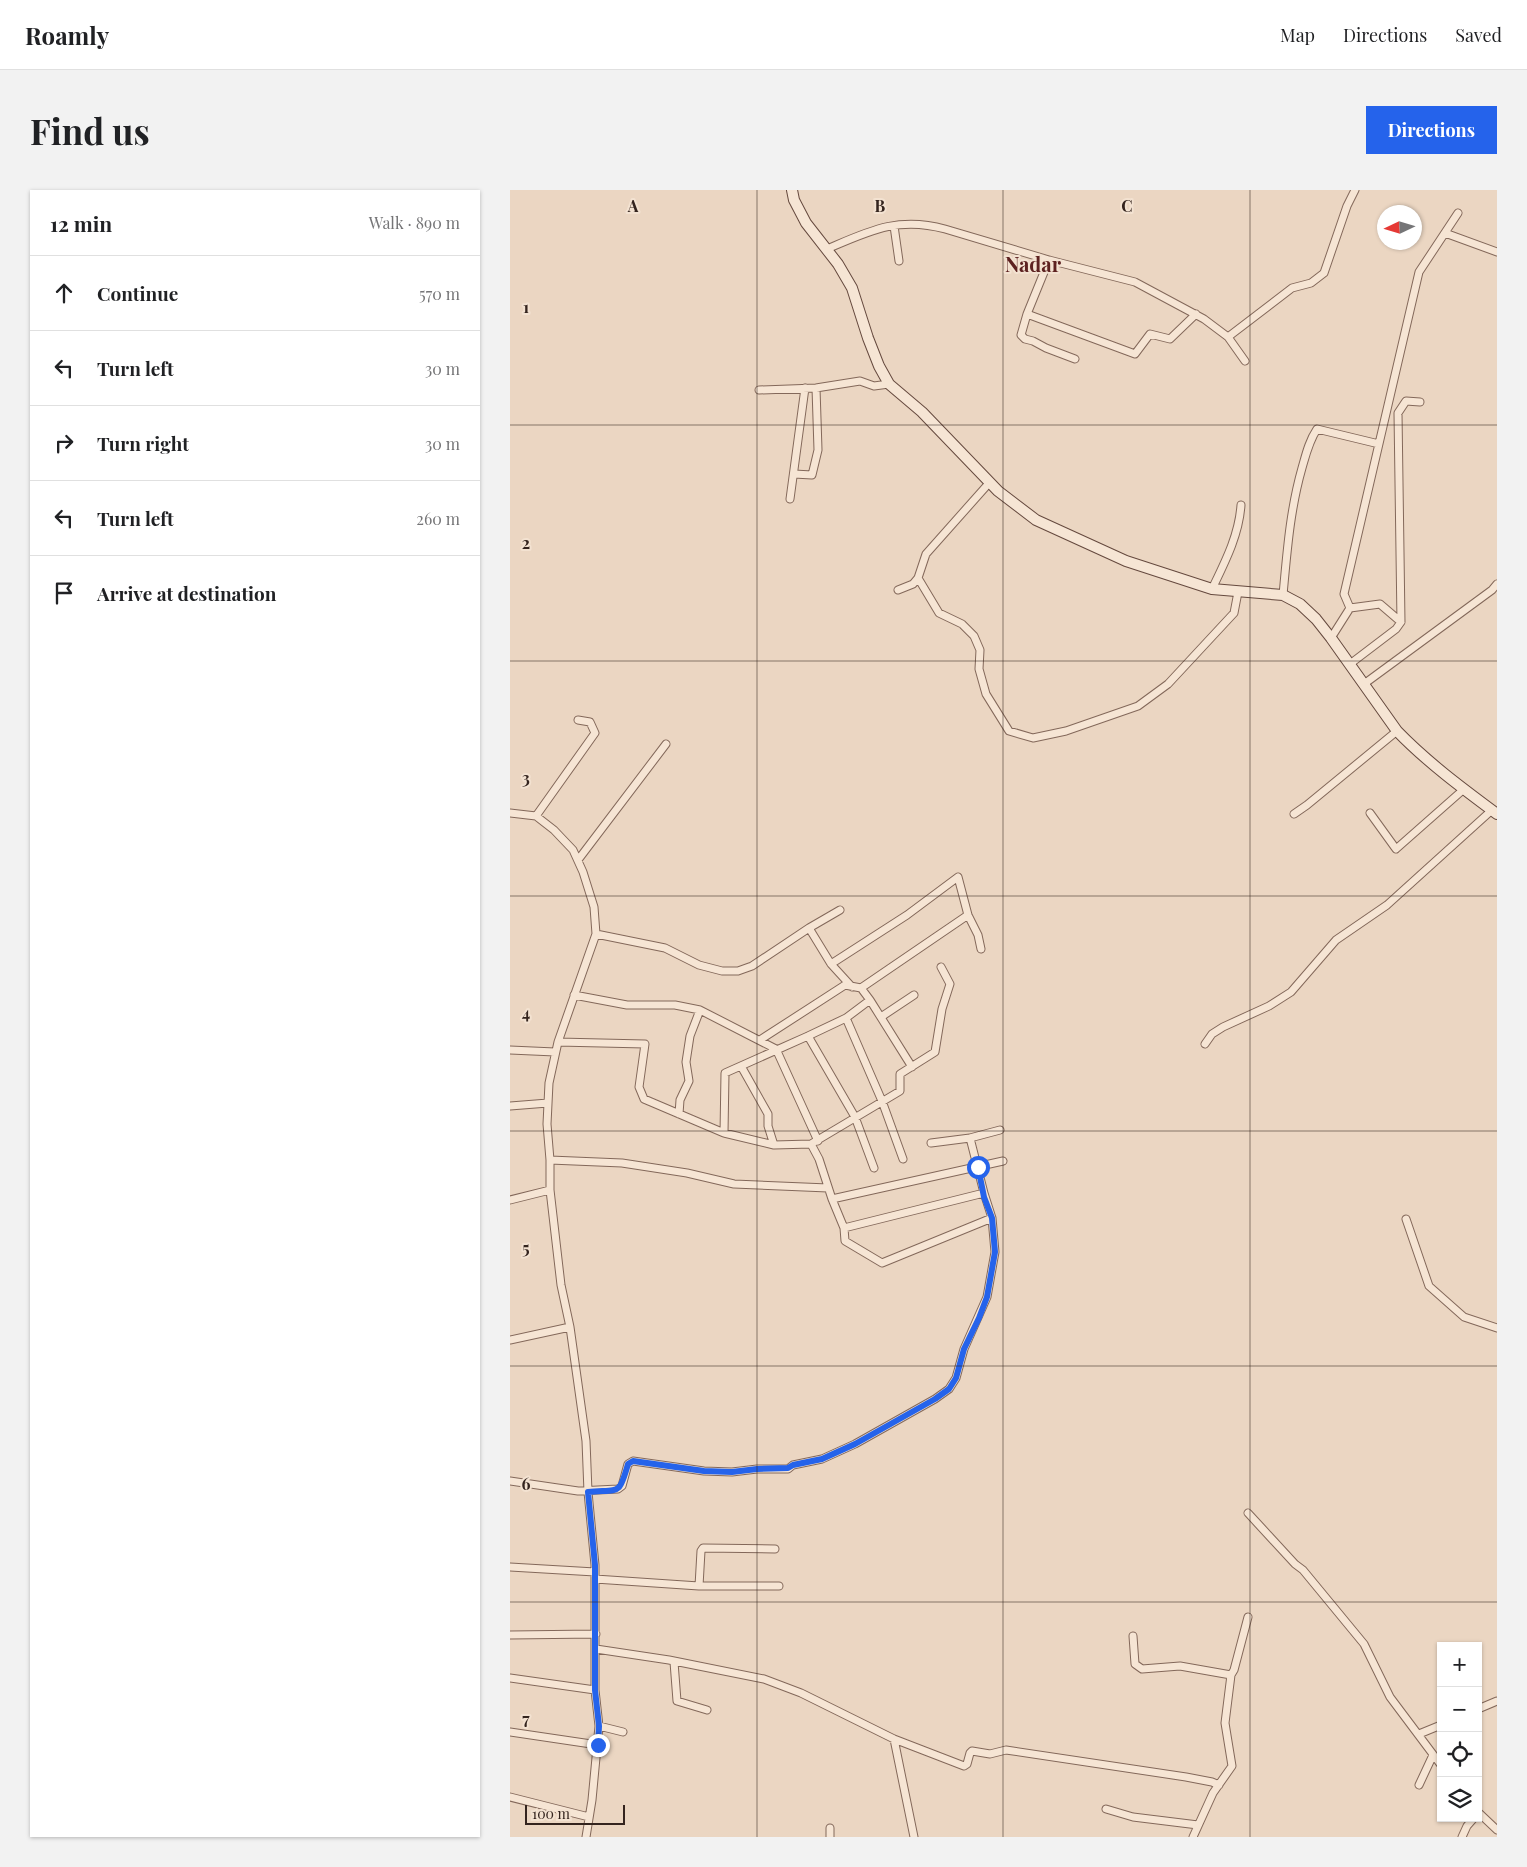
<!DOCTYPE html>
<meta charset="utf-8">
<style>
:root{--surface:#fff;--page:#f2f2f2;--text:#202124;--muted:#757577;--line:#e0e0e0;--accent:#2563eb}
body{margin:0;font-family:"Playfair Display",serif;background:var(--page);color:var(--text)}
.controls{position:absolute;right:15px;bottom:15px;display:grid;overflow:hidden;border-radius:0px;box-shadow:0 1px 4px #0004}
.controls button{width:45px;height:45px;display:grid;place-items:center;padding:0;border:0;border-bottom:1px solid var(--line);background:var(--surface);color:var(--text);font:25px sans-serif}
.compass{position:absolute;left:867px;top:15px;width:45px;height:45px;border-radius:50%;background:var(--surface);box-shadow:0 1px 4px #0004;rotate:266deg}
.scale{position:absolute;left:15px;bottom:12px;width:100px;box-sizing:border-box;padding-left:5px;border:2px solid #34241e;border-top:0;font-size:14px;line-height:18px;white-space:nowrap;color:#34241e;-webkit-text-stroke:4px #f3e2d1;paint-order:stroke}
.stop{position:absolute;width:15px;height:15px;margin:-11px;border:4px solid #2563eb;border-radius:50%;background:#fff}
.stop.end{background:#2563eb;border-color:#fff;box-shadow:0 1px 5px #0008}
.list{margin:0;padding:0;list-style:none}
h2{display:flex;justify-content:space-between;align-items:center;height:65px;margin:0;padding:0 20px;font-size:21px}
h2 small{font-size:16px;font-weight:400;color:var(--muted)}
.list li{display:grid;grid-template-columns:32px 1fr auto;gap:15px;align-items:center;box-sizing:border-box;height:75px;padding:0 20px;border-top:1px solid var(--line)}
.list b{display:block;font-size:19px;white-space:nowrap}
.list em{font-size:16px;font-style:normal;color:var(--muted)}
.icon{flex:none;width:28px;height:28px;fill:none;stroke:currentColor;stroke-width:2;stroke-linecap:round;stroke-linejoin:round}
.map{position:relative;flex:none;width:987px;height:1647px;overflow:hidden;border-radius:0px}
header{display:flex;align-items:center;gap:30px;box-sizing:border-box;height:70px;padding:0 25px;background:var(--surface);border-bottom:1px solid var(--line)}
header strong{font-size:24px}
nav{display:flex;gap:28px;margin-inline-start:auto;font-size:18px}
.intro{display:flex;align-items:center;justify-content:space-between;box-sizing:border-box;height:120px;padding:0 30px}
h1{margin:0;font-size:35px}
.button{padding:12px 22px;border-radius:0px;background:var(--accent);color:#fff;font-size:18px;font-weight:700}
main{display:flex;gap:30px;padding:0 30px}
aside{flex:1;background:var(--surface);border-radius:0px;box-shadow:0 1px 4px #0004}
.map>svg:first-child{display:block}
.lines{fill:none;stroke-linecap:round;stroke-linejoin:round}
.street-casing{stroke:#83685a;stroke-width:9}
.secondary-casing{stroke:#65493e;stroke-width:12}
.street{stroke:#f6e5d4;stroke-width:7}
.secondary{stroke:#f6e5d4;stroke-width:10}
.route{stroke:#2563eb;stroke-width:6}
.grid{fill:none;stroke:#34241e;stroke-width:1;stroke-opacity:0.55}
.labels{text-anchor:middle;stroke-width:4;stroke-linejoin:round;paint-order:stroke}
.quarter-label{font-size:20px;font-weight:bold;fill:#5d2120;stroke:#f3e2d1}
.grid-label{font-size:16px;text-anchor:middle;font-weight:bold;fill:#34241e;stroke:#f3e2d1;stroke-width:4;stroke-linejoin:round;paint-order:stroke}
</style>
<header>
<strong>Roamly</strong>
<nav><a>Map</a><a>Directions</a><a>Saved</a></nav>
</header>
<div class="intro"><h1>Find us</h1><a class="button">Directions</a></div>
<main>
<aside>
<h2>12 min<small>Walk · 890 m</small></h2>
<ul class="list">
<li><svg class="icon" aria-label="ahead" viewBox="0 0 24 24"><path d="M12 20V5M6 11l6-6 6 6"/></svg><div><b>Continue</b></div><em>570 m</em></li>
<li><svg class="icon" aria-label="left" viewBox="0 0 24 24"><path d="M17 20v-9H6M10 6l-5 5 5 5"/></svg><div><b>Turn left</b></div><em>30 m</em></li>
<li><svg class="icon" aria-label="right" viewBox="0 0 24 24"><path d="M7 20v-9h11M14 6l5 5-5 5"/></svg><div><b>Turn right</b></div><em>30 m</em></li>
<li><svg class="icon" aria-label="left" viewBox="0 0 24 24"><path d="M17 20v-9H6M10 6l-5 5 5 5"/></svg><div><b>Turn left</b></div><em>260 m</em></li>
<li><svg class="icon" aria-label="arrive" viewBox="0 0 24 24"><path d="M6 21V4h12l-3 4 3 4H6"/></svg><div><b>Arrive at destination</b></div></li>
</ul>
</aside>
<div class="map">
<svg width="987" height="1647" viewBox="0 0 987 1647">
<rect width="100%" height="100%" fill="#ebd6c2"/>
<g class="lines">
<defs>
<path id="street" d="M384,36L389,71
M935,43L987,62
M317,59C359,41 388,26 435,39L539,70L625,92L694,129L718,147L735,171
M539,70L517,124L511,145L515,149L523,151L536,158L565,169
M517,124L625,164L640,144L660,149L686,124
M718,147L782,98L801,93L814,83L837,16L845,0
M249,200L306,198L350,191L364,196L379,194
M284,284L302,285L308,260L306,198
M280,309L295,198
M408,388L429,423L452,434L464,446L470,460L469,479L476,504L499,541L523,548L556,541L628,516L658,494L724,423L728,402
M702,399C715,372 729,345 731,315
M388,400L403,394L408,388L416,364L480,292
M773,405C777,362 780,320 792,278C796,264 799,251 807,239L869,254
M840,418L870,414L891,432
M821,448L840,418L834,404L909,82L948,23
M840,474L886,439L891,432L888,223L896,211L910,212
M854,494L982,400L987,394
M0,623L26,626L44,640L63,660L73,682L84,717L86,744L48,852L39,893L37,934L40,970V1000L51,1095L60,1137L76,1251L78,1302L85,1375V1500L89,1536L82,1610L76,1647
M860,623L886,659L954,599
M784,624L797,615L887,541
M26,626L85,543L80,532L68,530
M68,670L156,554
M299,738L330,720
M86,744L155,758L189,775L212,781H228L242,776L299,738L321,774L397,725L448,687L458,725L468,745L471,759
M321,774L342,797
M64,805L117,815H165L190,820L266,859L308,951
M360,810L402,877
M371,827L404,805
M336,828L372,911L393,969
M298,846L345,927L364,978
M250,850L335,795L351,798
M48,852L135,854L129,897L134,909L214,943L264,955L301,954L390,901V884L425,862L432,819L440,794L431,777
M695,854L702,844L713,837L759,816L781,802L826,750L877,715L982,620
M0,860L45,862
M231,876L258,924V936L264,955
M0,916L38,913
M169,924L170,910L179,891L176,872L180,846L190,820
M214,943L215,883L298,846L336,828L360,810L351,798L458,725
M460,948L490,940
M301,954L309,969L322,1009L493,971
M40,970L112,973L177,983L224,994L318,998
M322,1009L334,1038L474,1003L460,948L421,953
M0,1010L40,1000
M896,1029L919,1096L954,1127L987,1138
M334,1038L335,1051L372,1073L482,1028
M0,1150L60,1137
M0,1291L68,1301L108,1299L112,1296L118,1274L123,1271L194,1281L222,1282L247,1279H278L283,1275L312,1269L345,1254L425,1209L439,1199L446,1188L454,1159L477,1107L485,1062L482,1028L474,1003
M738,1323L785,1374L793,1380L854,1454L880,1507L931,1575
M0,1377L85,1382
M85,1389L189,1396L191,1361L193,1358L265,1359
M189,1396H269
M0,1445L86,1444
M623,1446L625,1474L632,1479L670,1476L721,1485
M86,1459L159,1470L254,1489L291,1503L384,1549L454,1576L457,1574L460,1563L462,1561L480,1564L496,1560L676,1587L702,1592L709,1595
M164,1472L167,1511L197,1520
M0,1488L85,1500
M968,1519L987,1511
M89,1536L113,1542
M0,1542L88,1555
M909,1544L931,1535
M384,1549L404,1647
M909,1595L923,1565
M0,1607L79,1627
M596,1619L623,1627L688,1635
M968,1622L987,1640
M320,1647V1638
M683,1647L703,1603L722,1576L715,1533L721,1485L724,1480L738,1427
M952,1647L957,1636L964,1628"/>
<path id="secondary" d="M282,0L284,10L296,33L328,74L342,98L358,148L369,176L379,194L412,222L488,301L526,330L616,371L702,399L773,405L790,414L806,429L821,448L887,541C917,572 952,598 987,624"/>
</defs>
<use href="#street" class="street-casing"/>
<use href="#secondary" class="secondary-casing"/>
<use href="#street" class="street"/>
<use href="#secondary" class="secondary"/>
</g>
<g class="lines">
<path class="route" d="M88,1555L89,1536L85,1500V1375L78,1302C110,1299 109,1306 118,1274L123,1271L194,1281L222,1282L247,1279L278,1278L283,1275L312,1269L345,1254L425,1209L439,1199L446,1188L454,1159L469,1128L477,1107L485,1062L482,1028L474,1007L468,977"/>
</g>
<path class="grid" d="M247,0V1647M493,0V1647M740,0V1647M0,235H987M0,471H987M0,706H987M0,941H987M0,1176H987M0,1412H987"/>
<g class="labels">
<g class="quarter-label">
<text x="523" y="82">Nadar</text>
</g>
</g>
<g class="grid-label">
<text x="123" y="22">A</text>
<text x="370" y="22">B</text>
<text x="617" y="22">C</text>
<text x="16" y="123">1</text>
<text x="16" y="359">2</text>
<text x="16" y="594">3</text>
<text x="16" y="829">4</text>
<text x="16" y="1064">5</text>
<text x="16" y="1300">6</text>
<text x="16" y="1535">7</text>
</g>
</svg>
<div class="controls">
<button>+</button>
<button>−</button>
<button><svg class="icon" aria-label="locate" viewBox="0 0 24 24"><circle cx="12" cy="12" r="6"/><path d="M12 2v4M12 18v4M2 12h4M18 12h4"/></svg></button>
<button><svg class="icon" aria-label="layers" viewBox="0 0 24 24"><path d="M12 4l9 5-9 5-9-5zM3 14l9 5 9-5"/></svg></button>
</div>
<svg class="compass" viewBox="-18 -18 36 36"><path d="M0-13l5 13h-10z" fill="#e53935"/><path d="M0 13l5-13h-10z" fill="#757577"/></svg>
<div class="scale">100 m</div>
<div class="stop" style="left:468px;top:977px"></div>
<div class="stop end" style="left:88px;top:1555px"></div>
</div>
</main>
